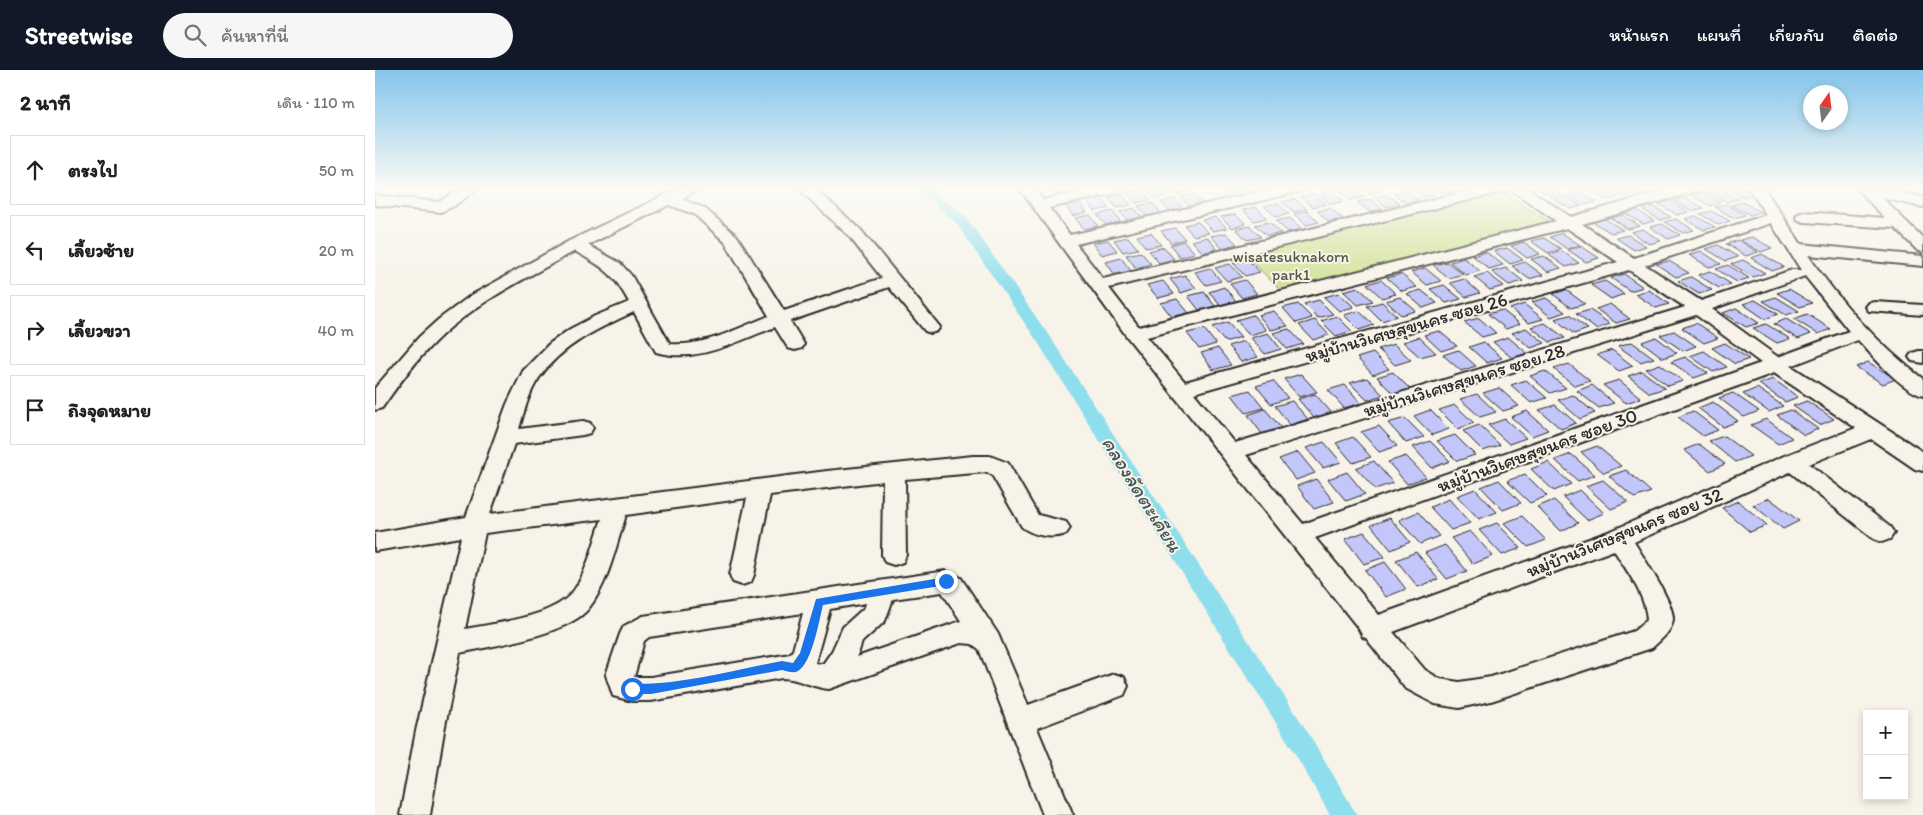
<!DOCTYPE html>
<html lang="th">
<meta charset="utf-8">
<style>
:root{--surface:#fff;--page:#f6f6f6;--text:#202124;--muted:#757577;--line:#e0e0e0;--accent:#111827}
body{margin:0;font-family:Itim,"Playpen Sans Thai",sans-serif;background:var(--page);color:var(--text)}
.controls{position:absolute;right:15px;bottom:15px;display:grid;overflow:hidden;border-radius:0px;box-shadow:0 2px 8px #0003}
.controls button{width:45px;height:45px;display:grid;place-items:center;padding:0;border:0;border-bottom:1px solid var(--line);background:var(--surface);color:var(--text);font:25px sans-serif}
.compass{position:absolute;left:1428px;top:15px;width:45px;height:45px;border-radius:50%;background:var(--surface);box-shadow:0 2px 8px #0003;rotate:14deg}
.stop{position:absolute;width:15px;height:15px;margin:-11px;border:4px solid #1a73e8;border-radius:50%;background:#fff}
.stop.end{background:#1a73e8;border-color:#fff;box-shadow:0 1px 5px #0008}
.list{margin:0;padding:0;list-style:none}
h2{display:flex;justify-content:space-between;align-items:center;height:65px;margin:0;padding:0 20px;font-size:21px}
h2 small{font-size:16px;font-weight:400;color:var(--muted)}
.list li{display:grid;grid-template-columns:32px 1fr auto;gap:15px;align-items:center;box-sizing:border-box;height:70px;margin:0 10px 10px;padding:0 10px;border:1px solid var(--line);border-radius:0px}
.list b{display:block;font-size:19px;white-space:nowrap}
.list em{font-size:16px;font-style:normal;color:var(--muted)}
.icon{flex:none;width:28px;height:28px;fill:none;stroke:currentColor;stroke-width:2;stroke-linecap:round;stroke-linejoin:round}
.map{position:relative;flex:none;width:1548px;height:745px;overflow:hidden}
header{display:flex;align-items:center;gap:30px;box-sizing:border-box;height:70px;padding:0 25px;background:var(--accent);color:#fff}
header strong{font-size:24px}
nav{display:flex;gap:28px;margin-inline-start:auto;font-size:18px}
.search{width:350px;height:45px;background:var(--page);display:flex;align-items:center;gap:12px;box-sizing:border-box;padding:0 18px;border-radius:28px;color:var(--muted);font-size:19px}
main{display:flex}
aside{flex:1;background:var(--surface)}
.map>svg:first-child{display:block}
.green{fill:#d0e093;stroke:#7e865f}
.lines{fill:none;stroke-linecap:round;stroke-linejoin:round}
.canal{fill:#8fdeed;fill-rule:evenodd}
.building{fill:#c2c6f8;stroke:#2b2b2b}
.minor-casing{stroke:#2b2b2b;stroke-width:4}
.minor{fill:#f7f3e8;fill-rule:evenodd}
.route{fill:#1a73e8}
.labels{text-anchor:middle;stroke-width:4;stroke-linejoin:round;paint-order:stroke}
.far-park-label{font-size:16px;fill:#545845;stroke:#f7f3e8}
.street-label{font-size:19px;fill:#2b2b2b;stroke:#f7f3e8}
.water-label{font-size:20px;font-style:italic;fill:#44585c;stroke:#f7f3e8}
</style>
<header>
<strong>Streetwise</strong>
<div class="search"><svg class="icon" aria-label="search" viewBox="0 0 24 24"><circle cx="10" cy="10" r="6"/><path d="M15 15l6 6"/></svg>ค้นหาที่นี่</div>
<nav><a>หน้าแรก</a><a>แผนที่</a><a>เกี่ยวกับ</a><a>ติดต่อ</a></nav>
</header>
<main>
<aside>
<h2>2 นาที<small>เดิน · 110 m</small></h2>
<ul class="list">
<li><svg class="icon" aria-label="ahead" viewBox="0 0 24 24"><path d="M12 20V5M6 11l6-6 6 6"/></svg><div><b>ตรงไป</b></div><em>50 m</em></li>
<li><svg class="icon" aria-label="left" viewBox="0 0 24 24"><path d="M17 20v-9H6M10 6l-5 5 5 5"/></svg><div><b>เลี้ยวซ้าย</b></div><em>20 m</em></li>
<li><svg class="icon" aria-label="right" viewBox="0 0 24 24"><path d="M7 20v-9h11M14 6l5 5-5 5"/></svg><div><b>เลี้ยวขวา</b></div><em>40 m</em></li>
<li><svg class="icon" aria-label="arrive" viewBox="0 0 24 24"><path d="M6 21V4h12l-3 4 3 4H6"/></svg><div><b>ถึงจุดหมาย</b></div></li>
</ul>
</aside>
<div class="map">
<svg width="1548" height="745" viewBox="0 0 1548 745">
<rect width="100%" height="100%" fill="#f7f3e8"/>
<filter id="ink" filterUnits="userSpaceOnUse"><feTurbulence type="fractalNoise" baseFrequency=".02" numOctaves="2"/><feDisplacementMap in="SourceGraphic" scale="10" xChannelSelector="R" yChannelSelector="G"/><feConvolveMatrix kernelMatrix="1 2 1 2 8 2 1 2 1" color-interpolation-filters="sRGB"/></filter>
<g filter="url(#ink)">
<path class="green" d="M1124,119L1173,151L908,223L868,182Z"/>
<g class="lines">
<path class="canal" d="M541,118H555L591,147L677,270L934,664L982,745H955L918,680L662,271L581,153Z"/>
</g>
<path class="building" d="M678,118H694L696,121L682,124Z
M787,118L794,125L780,129L771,119Z
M794,118H811L813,121L800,124Z
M860,118L867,126L854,129L844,119Z
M868,118H884L886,120L873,123Z
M970,118H978L989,127L976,130L964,120Z
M987,118H1004L1006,121L994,124Z
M1036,118H1052L1060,124L1048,127Z
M1060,118H1076L1079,121L1067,123Z
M1163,118H1179L1187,124L1176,127Z
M1219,118H1228L1242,127L1231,130L1214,120Z
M1235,118H1251L1260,124L1249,127Z
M1352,118H1368L1379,124L1368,127Z
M1344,119L1363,129L1352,132L1333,122Z
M766,120L775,130L761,133L752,123Z
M956,120L969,131L956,134L944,124Z
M1030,120L1044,130L1031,133L1018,123Z
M1206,122L1222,132L1210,135L1194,125Z
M1327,122L1346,132L1335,136L1316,125Z
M747,124L756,135L742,138L733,128Z
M819,124L829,135L815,138L806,127Z
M939,124L951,134L938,137L926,127Z
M1012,124L1025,134L1012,137L999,127Z
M1191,126L1207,136L1195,139L1179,129Z
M726,128L734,138L720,141L712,131Z
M1310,128L1329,138L1317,141L1299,131Z
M799,129L809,139L795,142L786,132Z
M920,129L932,139L919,142L907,132Z
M995,129L1008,139L995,142L982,132Z
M1295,131L1313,142L1302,145L1284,134Z
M704,132L712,142L698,146L690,135Z
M1367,132L1386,142L1375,145L1356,135Z
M777,133L786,143L772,147L763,136Z
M902,133L914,144L901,147L889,136Z
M1351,134L1370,145L1359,148L1340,137Z
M1278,136L1296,147L1285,150L1267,139Z
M881,137L892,148L879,151L868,140Z
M759,138L768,149L754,152L745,142Z
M955,138L968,149L954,152L942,141Z
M1262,140L1279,151L1268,154L1250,143Z
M737,141L746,152L731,155L722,145Z
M932,141L944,152L931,155L919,144Z
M1336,141L1355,151L1344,155L1325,144Z
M860,144L871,154L857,158L846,147Z
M715,145L723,156L709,159L700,148Z
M1248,145L1265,156L1253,159L1236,148Z
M1321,146L1340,157L1329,160L1310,149Z
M841,147L852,158L838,161L827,150Z
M915,148L927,159L913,162L901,151Z
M1230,149L1248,160L1236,163L1218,152Z
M1301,149L1319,160L1308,163L1289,152Z
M823,152L834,163L819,166L809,155Z
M894,152L906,163L892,166L880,155Z
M1287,154L1305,165L1293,169L1275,157Z
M875,156L886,167L872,170L861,159Z
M800,158L810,169L796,173L786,161Z
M1268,159L1286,171L1274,174L1256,162Z
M776,163L786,175L771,178L762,166Z
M851,163L862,174L847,178L836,166Z
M1187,163L1205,175L1192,179L1175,167Z
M1253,165L1271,176L1259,180L1241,168Z
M753,167L763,179L748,182L739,170Z
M832,167L842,179L828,183L817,171Z
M1377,167L1397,178L1386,182L1365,170Z
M1169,168L1186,179L1173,183L1156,171Z
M733,170L742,181L727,185L718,173Z
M1363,170L1383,182L1371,186L1351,174Z
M809,171L820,183L805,187L795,175Z
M1149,172L1165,184L1152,188L1136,176Z
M1343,175L1363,187L1351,191L1331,179Z
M1206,176L1224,188L1211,192L1193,180Z
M789,177L799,189L784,193L774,181Z
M1132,178L1148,190L1135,194L1119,181Z
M1187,181L1204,193L1191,197L1174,185Z
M1326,181L1346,194L1334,197L1314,185Z
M766,182L776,194L761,198L751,185Z
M1111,182L1128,195L1114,199L1098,186Z
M1387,184L1409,197L1397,201L1376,188Z
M1169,186L1186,198L1173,202L1156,189Z
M746,188L756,201L740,205L731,192Z
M1089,188L1105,201L1091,205L1075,192Z
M873,190L885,202L870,206L858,193Z
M1368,190L1390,203L1378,207L1356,194Z
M1294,191L1314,203L1301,207L1281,194Z
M1072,192L1088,204L1074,208L1058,195Z
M1150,192L1168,205L1154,209L1137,196Z
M855,194L867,207L852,211L840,198Z
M1353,195L1374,208L1362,212L1341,199Z
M835,198L846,211L831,215L820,202Z
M1050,198L1066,211L1052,215L1036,202Z
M1131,198L1148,211L1134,215L1117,202Z
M1335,201L1356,214L1344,218L1323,205Z
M1112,203L1129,216L1115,220L1099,207Z
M1026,204L1042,217L1027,221L1012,208Z
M1249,204L1268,217L1255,221L1236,208Z
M810,205L821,218L806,223L795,209Z
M1316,207L1337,220L1324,224L1303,211Z
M1089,209L1105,223L1091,227L1075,213Z
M870,210L882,224L867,228L855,214Z
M1006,210L1021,224L1007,228L992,214Z
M788,211L799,224L783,228L772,215Z
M1230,211L1249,224L1236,229L1216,215Z
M1069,215L1086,229L1071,233L1055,219Z
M849,217L861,231L846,235L834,222Z
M983,217L998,231L983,235L968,221Z
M1414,219L1437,233L1425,237L1402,223Z
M1046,220L1062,233L1048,238L1032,224Z
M1191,220L1210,234L1196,238L1178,224Z
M1274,220L1294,234L1281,238L1260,224Z
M829,222L840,236L824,240L813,226Z
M964,223L979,237L964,241L949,227Z
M1025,227L1041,241L1026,245L1011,231Z
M1401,227L1424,241L1411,245L1388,231Z
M1171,228L1190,242L1176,247L1157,232Z
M802,229L814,243L797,247L786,233Z
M944,230L958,244L943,248L929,234Z
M1380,230L1403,244L1390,249L1368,234Z
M1007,232L1022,246L1007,251L992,236Z
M923,234L937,248L921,253L908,238Z
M1149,234L1168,249L1154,253L1135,239Z
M1235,234L1255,249L1241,253L1221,239Z
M1361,238L1384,253L1371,257L1348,243Z
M1127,240L1145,254L1131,259L1113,244Z
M1215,240L1235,254L1221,259L1201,244Z
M899,241L913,256L896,260L883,245Z
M984,241L999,255L984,260L969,245Z
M1432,244L1456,259L1443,264L1419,249Z
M878,245L891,260L875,265L861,250Z
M1194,245L1213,259L1199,264L1180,249Z
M962,246L977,261L961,266L946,251Z
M1104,248L1121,263L1107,267L1089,252Z
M1411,249L1436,264L1423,269L1399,254Z
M940,250L954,265L938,270L924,255Z
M853,252L866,267L850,272L837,257Z
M1170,253L1190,268L1175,272L1156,257Z
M1321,253L1343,268L1329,273L1307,258Z
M1391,254L1415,269L1402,273L1378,258Z
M1151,258L1170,273L1156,278L1137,263Z
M829,259L841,274L824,279L812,263Z
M914,259L928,274L912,279L898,263Z
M1064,261L1082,276L1066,281L1049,265Z
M1299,261L1321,276L1308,281L1285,265Z
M893,263L906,279L890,284L876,268Z
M1044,267L1061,283L1045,287L1028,272Z
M1133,267L1152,283L1137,288L1118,272Z
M1281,267L1302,283L1288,288L1267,272Z
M869,271L883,287L866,292L853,276Z
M1109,272L1127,288L1112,293L1094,277Z
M1257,272L1279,288L1265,292L1243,276Z
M1350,273L1374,289L1360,294L1337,278Z
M1019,274L1036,290L1020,295L1003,279Z
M843,278L856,295L838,300L826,283Z
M1083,280L1101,296L1086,301L1068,285Z
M1237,280L1258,296L1244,301L1222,285Z
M1329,281L1352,297L1338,302L1315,286Z
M998,283L1014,299L998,305L982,288Z
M1310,287L1333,303L1319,308L1296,292Z
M1493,292L1521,309L1508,314L1481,297Z
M1194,294L1215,311L1200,316L1179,299Z
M1285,294L1308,311L1293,316L1271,299Z
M1170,301L1191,318L1175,323L1155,306Z
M1267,301L1290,318L1275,323L1253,306Z
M1018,302L1035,319L1019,325L1002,307Z
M926,304L942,322L924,327L909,309Z
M992,308L1008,325L992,330L975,313Z
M1398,309L1423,327L1410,332L1384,314Z
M1151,310L1172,328L1156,333L1136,315Z
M1244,310L1266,328L1251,333L1228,315Z
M898,311L913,328L896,334L881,316Z
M970,315L986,333L969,338L953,320Z
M1217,315L1239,333L1224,338L1202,321Z
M1124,318L1144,336L1128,341L1108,323Z
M1382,318L1408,336L1394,342L1368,324Z
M875,320L889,338L871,343L857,325Z
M1358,323L1384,341L1369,347L1344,328Z
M940,324L956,342L939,348L923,329Z
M1102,324L1121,342L1105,347L1085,329Z
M1198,325L1220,343L1205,349L1183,330Z
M917,331L933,349L915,355L900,336Z
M1432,331L1459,349L1445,355L1418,336Z
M1338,332L1363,351L1348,357L1323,338Z
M1080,335L1099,353L1083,359L1064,340Z
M1180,335L1201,353L1186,359L1164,340Z
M890,339L906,358L887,364L873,345Z
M1055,340L1074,359L1057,365L1039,346Z
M1416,340L1443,359L1429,365L1402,345Z
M1152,341L1173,360L1157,366L1136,347Z
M1318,341L1343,360L1328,366L1303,347Z
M1030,348L1049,367L1031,373L1013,353Z
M1130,349L1151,368L1134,374L1113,355Z
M1391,349L1417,368L1403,374L1376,355Z
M1104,355L1125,375L1108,381L1088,361Z
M1004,356L1022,376L1004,382L986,362Z
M1080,365L1100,385L1082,391L1062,371Z
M1349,366L1376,386L1360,392L1334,371Z
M978,367L996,387L978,393L961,373Z
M1055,371L1075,391L1057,398L1038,377Z
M949,372L966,392L948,398L931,378Z
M1324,374L1350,394L1335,401L1309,380Z
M1222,376L1246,396L1229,403L1206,382Z
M923,382L940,403L921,410L904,389Z
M1196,384L1220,405L1203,411L1180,390Z
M1031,386L1051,407L1032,414L1013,392Z
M999,391L1018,413L1000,419L981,398Z
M1173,392L1196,414L1179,421L1156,399Z
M1251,400L1276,422L1259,428L1234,406Z
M972,402L990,424L971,431L953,409Z
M1150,404L1172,426L1155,433L1132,411Z
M941,409L959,432L939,439L922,416Z
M1124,410L1146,433L1128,440L1106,417Z
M1228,410L1253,432L1236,439L1211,416Z
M1100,419L1122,442L1104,449L1082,426Z
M1205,420L1229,443L1212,450L1188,427Z
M1394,428L1424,451L1408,459L1378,435Z
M1074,429L1095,453L1076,460L1055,437Z
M1179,430L1203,453L1186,461L1162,437Z
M1363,431L1392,455L1375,462L1347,438Z
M1043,442L1064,466L1045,474L1024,450Z
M1147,446L1171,470L1153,477L1129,453Z
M1015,448L1035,472L1016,480L996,455Z
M1122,453L1146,478L1127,485L1104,460Z
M1095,461L1118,486L1098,494L1076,468Z
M989,462L1010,487L989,494L970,469Z
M1070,475L1092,501L1072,509L1050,483Z
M1041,482L1063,509L1043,517L1021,490Z
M1010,492L1031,519L1011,527L990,500Z"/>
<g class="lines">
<defs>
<path id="minor" d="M86,118H104L79,136L66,142L0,135V125L64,132Z
M305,118H325L307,129L329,138L362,166L409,241L507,208L473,165L423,118H439L485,159L565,257L562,261L556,263L550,261L514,217L415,251L429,274L427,278L420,280L413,278L400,257C362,271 323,294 281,282L259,242C224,258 187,275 164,308C154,322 149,342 144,359L208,351L215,353L218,358L215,363L208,365L139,374L115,444L452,401L598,386H615L633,393L663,445L691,452L695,458L691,464C677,469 659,466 647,457L617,405L612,402L530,409L531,485L528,492L519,495L510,492L507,485L508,411L395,425L379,505L376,512L367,515L358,512L355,505L372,428L251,445C241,475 234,512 214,538C194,564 118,576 85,583L69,661L55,745H25L41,661L86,467L0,481V463L91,447L132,334L148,301L174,274L195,259L220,246L254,232C237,201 230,199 200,181C155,206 107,229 68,264C44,286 25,312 7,338L0,340V318L44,267L64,249L95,226L194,171ZM294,135L319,144L350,172L394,246C363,258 329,277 295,274L256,205L245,193L213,175ZM227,449C219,471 211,507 196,524C174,548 120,553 90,559L110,463Z
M644,118H659L668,130L721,118H751L749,121L674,138L695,165L901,118H930L923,122L701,174L728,209L1105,118H1133L1131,121L734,218L764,257L1181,151L1134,118H1152L1196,147L1299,118H1324L1322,121L1207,154L1259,188L1391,145L1374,118H1389L1426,174L1548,186V196L1433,185C1464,231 1504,275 1548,309V326C1526,320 1499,287 1483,270L1416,296L1548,382V401L1540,399L1496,369L1434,394L1515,457L1519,463L1515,469L1507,472L1499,469L1415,402L1259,472C1268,487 1299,533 1298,549C1297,562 1285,570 1277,578L1116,631L1084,638L1060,634L1030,618L991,568L988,567L984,559L753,268ZM1396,153L1426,200H1417L1326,231L1270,195ZM1192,158L1243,192L810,312L772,267ZM1254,200L1310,237L860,373L819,323ZM1430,206L1474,261L1403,287L1337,239ZM1321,245L1386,293L928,454L871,385ZM1399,303L1481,358L1409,386L1236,461L1004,545L940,468ZM1239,480C1251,500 1271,525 1272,550L1259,561L1116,607L1084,612L1065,609L1050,600L1018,562Z
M1481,118H1504L1548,127V137L1507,128L1548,168V182L1542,180L1520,158L1429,152L1423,150L1421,147L1423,144L1429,142L1510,148Z
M1500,232L1548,235V245L1494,241L1491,237L1494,233Z
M1544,281H1548V293L1537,291L1534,287L1537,283Z
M571,501L586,508L623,564L653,635L739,604L749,607L753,616L749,625L662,658L698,745H668L604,579L597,574L586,573L454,619C438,618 423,608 407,608L276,631H257L238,626L231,605L245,564L249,556L268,546ZM567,522L586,551L482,587L487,572L510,551L518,529ZM491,533L490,537L468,557L457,581L448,594L440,593L455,539ZM428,543L418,580L415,584L276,607H259L269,571L274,567Z"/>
</defs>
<use href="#minor" class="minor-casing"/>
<use href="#minor" class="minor"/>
</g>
</g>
<linearGradient id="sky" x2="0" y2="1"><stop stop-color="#84c5ea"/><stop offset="0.53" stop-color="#fbfaf5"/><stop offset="1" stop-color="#fbfaf5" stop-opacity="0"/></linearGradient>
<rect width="1548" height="223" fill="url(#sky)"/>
<path class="route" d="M571,507L576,511L571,515L448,535C444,551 437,593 423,601C419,604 412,601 407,600L276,624H257L252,619L257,614C307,615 358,600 407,591L418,593L425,583L441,529Z"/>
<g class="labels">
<g class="far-park-label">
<text x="916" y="192">wisatesuknakorn<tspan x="916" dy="18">park1</tspan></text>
</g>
<g class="street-label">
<text transform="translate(1031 257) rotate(-16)" y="7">หมู่บ้านวิเศษสุขนคร ซอย 26</text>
<text transform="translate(1089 310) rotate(-17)" y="7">หมู่บ้านวิเศษสุขนคร ซอย 28</text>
<text transform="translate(1162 380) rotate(-20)" y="7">หมู่บ้านวิเศษสุขนคร ซอย 30</text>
<text transform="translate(1249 462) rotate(-22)" y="7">หมู่บ้านวิเศษสุขนคร ซอย 32</text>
</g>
<g class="water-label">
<text transform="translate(767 424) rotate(58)" y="7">คลองลัดตะเคียน</text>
</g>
</g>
</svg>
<div class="controls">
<button>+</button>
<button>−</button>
</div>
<svg class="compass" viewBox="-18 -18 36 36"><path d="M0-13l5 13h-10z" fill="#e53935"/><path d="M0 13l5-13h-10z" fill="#757577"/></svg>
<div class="stop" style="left:257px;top:619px"></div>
<div class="stop end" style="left:571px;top:511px"></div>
</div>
</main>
